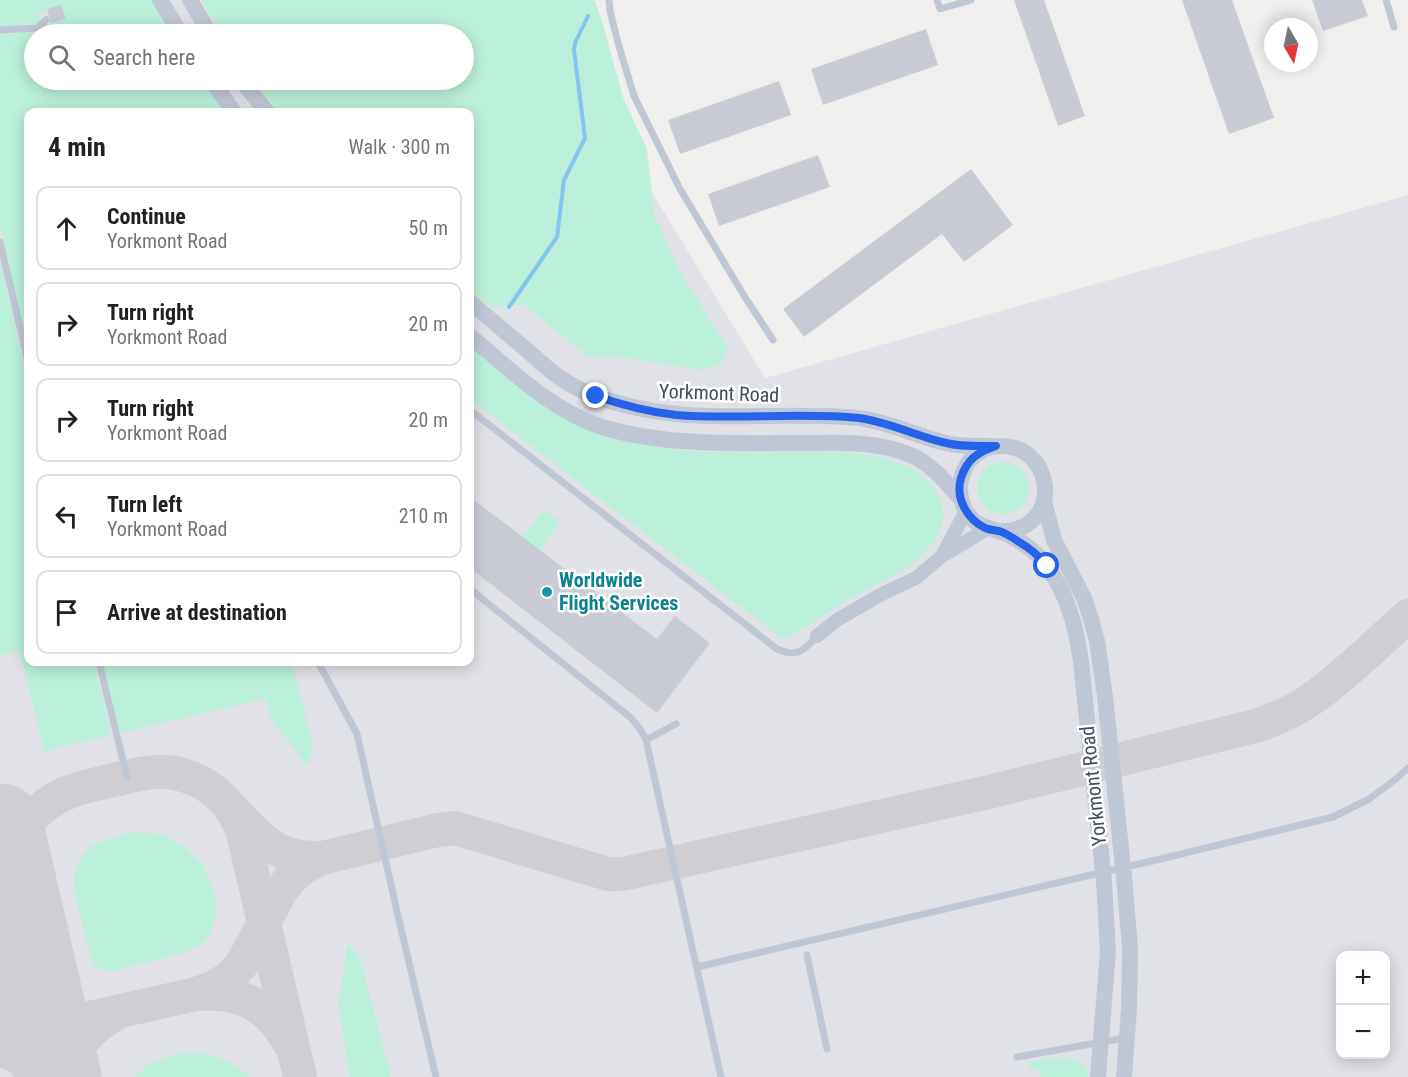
<!DOCTYPE html>
<meta charset="utf-8">
<style>
:root{--surface:#fff;--page:#f6f6f6;--text:#202124;--muted:#757577;--line:#e0e0e0}
body{margin:0;font-family:"Roboto Condensed",sans-serif;background:var(--page);color:var(--text)}
.controls{position:absolute;right:18px;bottom:18px;display:grid;overflow:hidden;border-radius:12px;box-shadow:0 3px 15px #0003}
.controls button{width:54px;height:54px;display:grid;place-items:center;padding:0;border:0;border-bottom:2px solid var(--line);background:var(--surface);color:var(--text);font:30px sans-serif}
.compass{position:absolute;left:1264px;top:18px;width:54px;height:54px;border-radius:50%;background:var(--surface);box-shadow:0 3px 15px #0003;rotate:171deg}
.stop{position:absolute;width:18px;height:18px;margin:-14px;border:4px solid #2563eb;border-radius:50%;background:#fff}
.stop.end{background:#2563eb;border-color:#fff;box-shadow:0 2px 6px #0008}
.list{margin:0;padding:0;list-style:none}
h2{display:flex;justify-content:space-between;align-items:center;height:78px;margin:0;padding:0 24px;font-size:26px}
h2 small{font-size:20px;font-weight:400;color:var(--muted)}
.list li{display:grid;grid-template-columns:39px 1fr auto;gap:18px;align-items:center;box-sizing:border-box;height:84px;margin:0 12px 12px;padding:0 12px;border:2px solid var(--line);border-radius:12px}
.list b{display:block;font-size:22px;white-space:nowrap}
.list p{margin:0;font-size:20px;white-space:nowrap;color:var(--muted)}
.list em{font-size:20px;font-style:normal;color:var(--muted)}
.icon{flex:none;width:33px;height:33px;fill:none;stroke:currentColor;stroke-width:2;stroke-linecap:round;stroke-linejoin:round}
.map{position:relative;flex:none;width:1408px;height:1077px;overflow:hidden}
.search{position:absolute;background:var(--surface);box-shadow:0 3px 15px #0003;left:24px;top:24px;width:450px;height:66px;display:flex;align-items:center;gap:15px;box-sizing:border-box;padding:0 21px;border-radius:33px;color:var(--muted);font-size:22px}
.panel{position:absolute;background:var(--surface);box-shadow:0 3px 15px #0003;left:24px;top:108px;width:450px;height:558px;border-radius:12px}
.map>svg:first-child{display:block}
.airport{fill:#e0e2e7;fill-rule:evenodd}
.green{fill:#bbf1da}
.lines{fill:none;stroke-linecap:round;stroke-linejoin:round}
.stream{stroke:#85c6f1;stroke-width:4}
.taxiway{stroke:#d0d0d4;stroke-width:34}
.runway{stroke:#d0d0d4;stroke-width:87}
.building{fill:#caccd5}
.service{stroke:#c1c8d5;stroke-width:7}
.minor{stroke:#c1c8d5;stroke-width:14}
.tertiary{stroke:#c1c8d5;stroke-width:16}
.service-bridge{stroke:#c1c8d5;stroke-width:7}
.route{stroke:#2563eb;stroke-width:8}
.culture-dot{fill:#0f9aa8;stroke:#fff;stroke-width:2}
.labels{text-anchor:middle;stroke-width:5;stroke-linejoin:round;paint-order:stroke}
.street-label{font-size:20px;fill:#464e5d;stroke:#fff}
.culture-label{font-size:20px;font-weight:bold;fill:#0d838f;stroke:#fff;text-anchor:start}
</style>
<div class="map">
<svg width="1408" height="1077" viewBox="0 0 1408 1077">
<rect width="100%" height="100%" fill="#f1efee"/>
<path class="airport" d="M0,0H592L639,171L765,378L1408,195V1077H0ZM34,34H464V80H34ZM28,112H470V662H28ZM1340,956H1386V1054H1340Z"/>
<path class="green" d="M0,0H152L172,34H34V80H202L225,112H28V348L0,227V34L38,31L46,25L65,19L61,5L39,13V22L38,24L0,27Z
M202,0H586L595,1L601,18L624,100L647,149L654,214L682,276L729,349L719,365L703,370L613,356L588,357L523,304L491,307L470,289V112H278L252,80H464V34H222Z
M0,262L28,383V662H94L111,735L44,751L20,651L0,655Z
M470,346L530,394L644,444L671,449L709,452H825L851,453L878,456L899,463L918,473L932,485L941,500L944,516L941,527L935,541L921,557L906,569L847,600L790,637L781,638L470,399Z
M977 488a26 26 0 1 1 52 0a26 26 0 1 1-52 0Z
M543,511H546L559,521V524L540,550L522,537Z
M102,662H292L311,739L312,751L309,763L306,764L272,721L266,699L119,733Z
M139,832L162,834L182,845L202,864L211,882L216,903V918L209,936L197,947L180,954L112,971C103,971 98,970 93,963C87,939 74,904 74,880C74,870 80,858 87,851C100,838 121,835 139,832Z
M349,945L358,954L364,973L391,1077H350L338,1007L347,946Z
M184,1053C191,1053 200,1052 208,1054C222,1057 240,1066 249,1077H135C148,1061 164,1057 184,1053Z
M1052,1058C1067,1059 1087,1057 1089,1077H1041L1038,1068L1031,1070L1028,1067V1063Z"/>
<g class="lines">
<path class="stream" d="M509,307L557,237L564,180L585,138L574,50L575,43L588,16"/>
<path class="taxiway" d="M230,807C260,838 275,860 322,858L438,830L455,828L608,874H623L989,792L1259,725C1278,718 1297,710 1313,698C1347,674 1377,643 1408,616
M13,884C16,859 16,839 32,818C51,795 77,788 105,782C121,779 138,773 155,772C183,770 215,785 231,809C235,815 239,822 242,829L300,1077
M196,994C242,991 267,1004 290,1044
M0,1038L196,994L212,988L228,979L242,964L282,889L292,877L304,867L322,858
M0,1050C18,1055 31,1064 44,1077
M65,1077C76,1046 86,1031 115,1014"/>
<path class="runway" d="M0,827L58,1077"/>
</g>
<path class="building" d="M1014,0H1044L1085,116L1058,126Z
M1182,0H1232L1274,118L1229,134Z
M1312,0H1362L1368,16L1323,31Z
M61,5L66,19L51,23L47,9Z
M926,29L938,65L823,105L811,69Z
M779,81L791,115L680,154L668,120Z
M818,155L830,187L719,226L708,194Z
M971,169L1013,225L964,262L942,234L804,337L783,309Z
M470,497L657,639L675,616L710,643L657,713L470,568Z"/>
<g class="lines">
<path class="service" d="M609,0L610,11L618,43L634,96L680,189L743,294L773,340
M937,0L940,9L971,0
M1386,0L1394,27
M0,30L37,28L46,20
M0,242L28,362
M470,410L777,649C798,658 803,651 817,636
M470,589L630,717L640,729L646,740L721,1077
M99,662L127,777
M318,662L357,734L398,916L436,1077
M646,740L676,724
M1152,861L1333,817L1369,799L1396,779L1408,768
M807,955L827,1049
M697,967L1078,878
M1017,1057L1125,1038"/>
<path class="minor" d="M942,556L966,511
M817,636L837,620L882,594L916,578L942,556L987,529"/>
<path class="tertiary" d="M160,0L181,34
M190,0L210,34
M211,80L234,112
M241,80L267,112
M470,302C490,319 509,335 529,352C539,361 549,370 560,378C575,388 593,396 610,401C694,427 774,410 859,418C890,422 916,436 946,443C961,447 976,446 991,446
M470,336C511,370 552,412 605,428C668,446 734,443 800,443C836,443 878,440 913,456C932,465 946,482 960,498
M1044,501L1054,540L1084,598L1091,619L1097,641L1105,696L1124,877L1130,947L1129,1009L1124,1077
M1000,532C1005,531 1010,531 1014,530C1063,517 1051,444 999,446C987,446 975,453 968,463C956,481 957,505 974,521C981,527 990,528 999,531C1016,537 1035,550 1046,565C1068,594 1076,627 1081,662L1104,881L1108,951L1098,1077"/>
<path class="service-bridge" d="M1078,878L1152,861"/>
</g>
<g class="lines">
<path class="route" d="M596,396C622,405 648,412 676,415C737,420 798,412 859,418C889,422 916,436 946,443C962,447 980,446 996,446C978,452 967,459 961,478C955,498 967,519 985,528C990,530 994,530 999,531C1006,533 1013,538 1019,542C1030,548 1039,556 1047,566"/>
</g>
<circle class="culture-dot" cx="547" cy="592" r="6"/>
<g class="labels">
<g class="street-label">
<text transform="translate(719 393) rotate(2)" y="7">Yorkmont Road</text>
<text transform="translate(1093 786) rotate(-96)" y="7">Yorkmont Road</text>
</g>
<g class="culture-label">
<text x="559" y="587">Worldwide<tspan x="559" dy="23">Flight Services</tspan></text>
</g>
</g>
</svg>
<div class="controls">
<button>+</button>
<button>−</button>
</div>
<svg class="compass" viewBox="-18 -18 36 36"><path d="M0-13l5 13h-10z" fill="#e53935"/><path d="M0 13l5-13h-10z" fill="#757577"/></svg>
<div class="stop" style="left:1047px;top:566px"></div>
<div class="stop end" style="left:596px;top:396px"></div>
<div class="search"><svg class="icon" aria-label="search" viewBox="0 0 24 24"><circle cx="10" cy="10" r="6"/><path d="M15 15l6 6"/></svg>Search here</div>
<section class="panel">
<h2>4 min<small>Walk · 300 m</small></h2>
<ul class="list">
<li><svg class="icon" aria-label="ahead" viewBox="0 0 24 24"><path d="M12 20V5M6 11l6-6 6 6"/></svg><div><b>Continue</b><p>Yorkmont Road</p></div><em>50 m</em></li>
<li><svg class="icon" aria-label="right" viewBox="0 0 24 24"><path d="M7 20v-9h11M14 6l5 5-5 5"/></svg><div><b>Turn right</b><p>Yorkmont Road</p></div><em>20 m</em></li>
<li><svg class="icon" aria-label="right" viewBox="0 0 24 24"><path d="M7 20v-9h11M14 6l5 5-5 5"/></svg><div><b>Turn right</b><p>Yorkmont Road</p></div><em>20 m</em></li>
<li><svg class="icon" aria-label="left" viewBox="0 0 24 24"><path d="M17 20v-9H6M10 6l-5 5 5 5"/></svg><div><b>Turn left</b><p>Yorkmont Road</p></div><em>210 m</em></li>
<li><svg class="icon" aria-label="arrive" viewBox="0 0 24 24"><path d="M6 21V4h12l-3 4 3 4H6"/></svg><div><b>Arrive at destination</b></div></li>
</ul>
</section>
</div>
